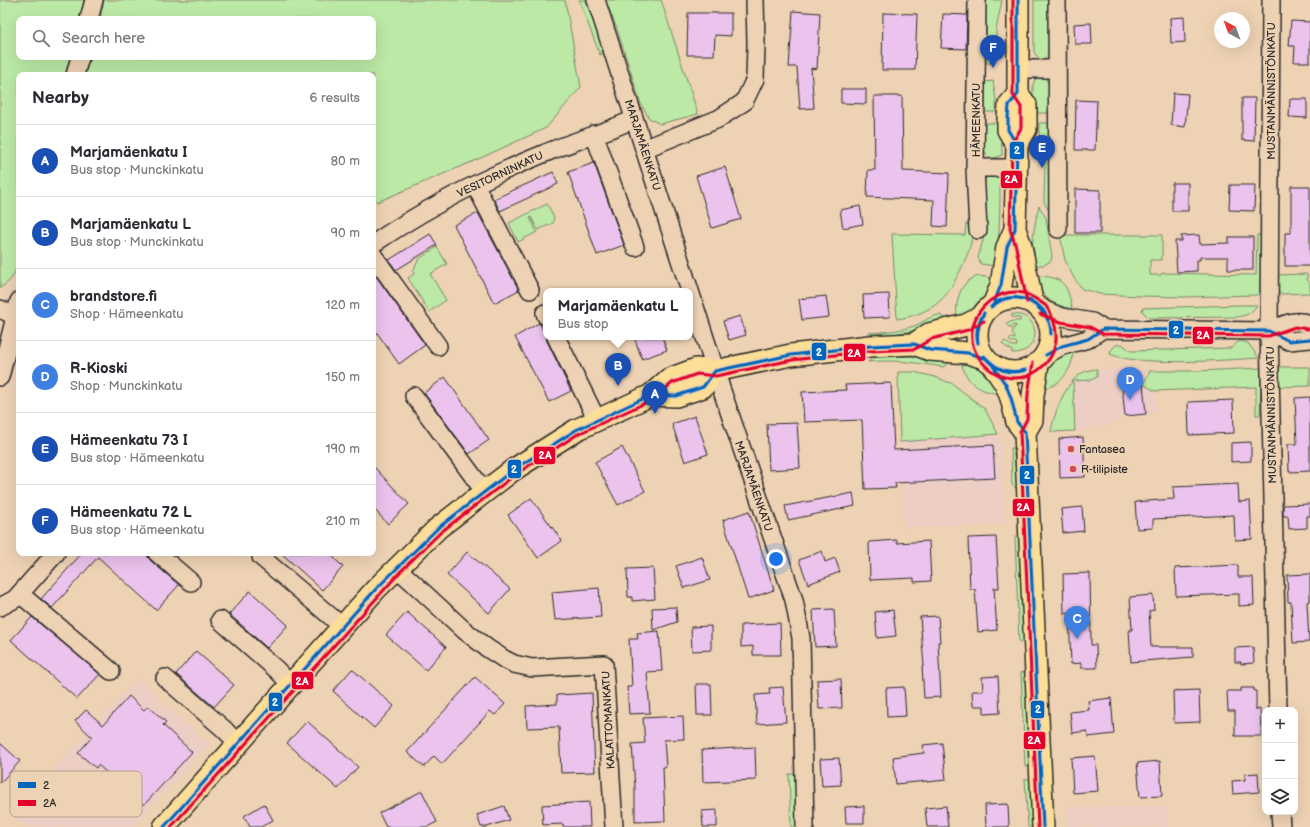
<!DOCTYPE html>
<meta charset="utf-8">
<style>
:root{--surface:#fff;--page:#f7f7f7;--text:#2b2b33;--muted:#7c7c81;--line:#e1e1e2;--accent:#0b8043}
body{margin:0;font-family:"Balsamiq Sans",sans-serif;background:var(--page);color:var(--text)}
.controls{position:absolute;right:12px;bottom:12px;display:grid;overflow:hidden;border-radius:8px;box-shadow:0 4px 16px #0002}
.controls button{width:36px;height:36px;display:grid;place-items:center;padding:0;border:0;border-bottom:1px solid var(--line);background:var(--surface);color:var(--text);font:20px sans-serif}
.compass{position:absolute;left:1214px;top:12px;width:36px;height:36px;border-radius:50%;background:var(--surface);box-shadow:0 4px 16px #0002;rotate:319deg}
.you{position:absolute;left:776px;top:559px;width:14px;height:14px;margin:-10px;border:3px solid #fff;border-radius:50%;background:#1a73e8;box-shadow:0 0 0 6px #1a73e833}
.badge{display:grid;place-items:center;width:26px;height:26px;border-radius:50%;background:var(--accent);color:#fff;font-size:13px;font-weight:700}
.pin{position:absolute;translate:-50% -33px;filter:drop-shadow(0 1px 2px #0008)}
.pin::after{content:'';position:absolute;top:21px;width:14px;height:12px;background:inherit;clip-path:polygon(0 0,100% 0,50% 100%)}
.popup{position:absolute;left:543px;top:288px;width:150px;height:52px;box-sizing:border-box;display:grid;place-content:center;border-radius:8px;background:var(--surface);filter:drop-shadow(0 1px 3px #0005);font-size:13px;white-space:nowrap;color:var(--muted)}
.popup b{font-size:15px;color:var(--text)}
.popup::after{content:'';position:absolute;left:50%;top:100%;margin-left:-8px;border:8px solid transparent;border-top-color:var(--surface)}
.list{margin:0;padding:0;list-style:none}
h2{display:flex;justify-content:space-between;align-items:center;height:52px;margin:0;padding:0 16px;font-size:17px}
h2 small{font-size:13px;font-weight:400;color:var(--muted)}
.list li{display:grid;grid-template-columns:26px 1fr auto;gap:12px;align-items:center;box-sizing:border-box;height:72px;padding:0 16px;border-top:1px solid var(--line)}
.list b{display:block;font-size:15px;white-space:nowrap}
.list p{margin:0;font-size:13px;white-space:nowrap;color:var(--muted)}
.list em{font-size:13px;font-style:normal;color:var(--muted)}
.icon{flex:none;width:22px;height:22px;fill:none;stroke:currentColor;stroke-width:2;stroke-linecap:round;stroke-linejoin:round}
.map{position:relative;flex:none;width:1310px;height:827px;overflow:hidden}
.search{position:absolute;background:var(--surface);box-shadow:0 4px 16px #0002;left:16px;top:16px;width:360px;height:44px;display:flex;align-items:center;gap:10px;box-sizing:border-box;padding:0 14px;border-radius:8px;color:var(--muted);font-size:15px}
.panel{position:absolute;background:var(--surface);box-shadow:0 4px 16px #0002;left:16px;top:72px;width:360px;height:484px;border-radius:8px}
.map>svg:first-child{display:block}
.built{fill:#edcec5}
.green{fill:#bce9a6;stroke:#748a68}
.building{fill:#ebc3ec;stroke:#2b2b2b}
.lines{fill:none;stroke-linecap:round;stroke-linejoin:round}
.minor-casing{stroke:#2b2b2b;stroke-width:20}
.major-casing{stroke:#2b2b2b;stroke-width:24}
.minor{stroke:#eed2b4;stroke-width:17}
.major{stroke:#fcde96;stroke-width:21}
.bus-1-casing{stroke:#eed2b4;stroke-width:6}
.bus-2-casing{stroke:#eed2b4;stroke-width:6}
.bus-1{stroke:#0065bd;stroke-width:3}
.bus-2{stroke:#e4002b;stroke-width:3}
.poi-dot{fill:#d1495b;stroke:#eed2b4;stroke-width:1.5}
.labels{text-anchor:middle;stroke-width:4;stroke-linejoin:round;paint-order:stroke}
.street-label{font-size:11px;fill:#2b2b2b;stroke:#eed2b4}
.poi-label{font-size:11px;fill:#2b2b2b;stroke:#eed2b4;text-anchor:start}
.key{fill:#eed2b4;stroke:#b4a08b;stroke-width:1}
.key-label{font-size:11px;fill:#2b2b2b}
.line-badge{stroke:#eed2b4;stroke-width:1.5}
.badge-label{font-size:11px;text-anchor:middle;font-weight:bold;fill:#fff}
</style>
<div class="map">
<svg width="1310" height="827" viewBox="0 0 1310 827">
<rect width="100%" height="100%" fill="#eed2b4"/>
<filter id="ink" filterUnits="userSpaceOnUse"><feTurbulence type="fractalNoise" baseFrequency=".025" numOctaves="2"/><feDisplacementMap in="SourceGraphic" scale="8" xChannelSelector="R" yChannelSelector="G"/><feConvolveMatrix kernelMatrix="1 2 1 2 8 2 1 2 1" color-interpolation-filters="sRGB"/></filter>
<g filter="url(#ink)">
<path class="built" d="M1121,368L1156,371V413L1125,416L1108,425L1075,431L1073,381L1084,372L1089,370Z
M998,434L1001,447L1005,524L904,527L900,442Z
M137,679L209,744L132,827H25L12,815Z
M1167,806V827H1069L1067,808Z"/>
<path class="green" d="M0,0H84L79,19H19V57H70L65,75H19V259C15,274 13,280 0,288Z
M104,0H565L581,87L546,128L474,161L377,202L373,196V75H85L90,57H373V19H100Z
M579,0H586L604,53L600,55Z
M605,0H661L698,114L660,124L649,118L641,104L616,26Z
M986,0H1002L996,30V41H992L991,63H986Z
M1034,0H1050V50C1047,56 1046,59 1039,59L1034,52Z
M1041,77L1045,78L1050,86L1049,113H1033V84L1036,78Z
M993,81L996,100V112H985V82Z
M984,123H1001L1002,155C978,167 984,136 984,123Z
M1039,123H1050L1049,211L1044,202L1045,162L1039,135Z
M989,174H997L1000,179C1000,208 1000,237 995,266L981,264L978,258L984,236V185L986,178Z
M547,204L554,217L553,223L538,230L531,217L530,218L537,232L518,242L509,223Z
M1039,206L1046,218L1052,256L1051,261L1044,265H1033C1031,243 1034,227 1039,206Z
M966,224L973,227C972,233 972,238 971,243C968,257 951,292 940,301C929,311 912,317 897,319L892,234L965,235Z
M1060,235H1162V260H1150V275H1161L1162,273L1256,275L1257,235H1262L1260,294L1256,295L1184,297L1140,296L1100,294L1082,289L1074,278L1065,260Z
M437,247L447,264L430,274L446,300L429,312L408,278L414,274L413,271L419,259Z
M1307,274V280L1310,283V293L1281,294L1278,292L1277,275Z
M979,276L992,278C989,301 976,308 957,318C955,301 960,280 979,276Z
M1035,276C1062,276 1068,283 1072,309C1050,304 1042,298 1035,276Z
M1239,305H1257C1252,313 1246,316 1236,317L1149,318L1142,311L1143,308Z
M1012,314C1043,313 1042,354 1012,353V350L1006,347L1002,343L1005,341L1012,346H1017L1016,342H1011L1009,340L1011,338L1015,339V337L1012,334L1013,331L1012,329L1015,328L1016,325L1009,327L1006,324L1013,321H1020V318L1012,317Z
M939,315L944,317L946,323L911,331L874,337L867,333C883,332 899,331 914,326C922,323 930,316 939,315Z
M1240,341L1248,343L1259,358C1224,360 1188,363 1153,361C1139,360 1124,360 1110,354L1111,350L1116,345L1122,344L1131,351L1231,348L1238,342Z
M1073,350C1074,367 1061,387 1043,388C1049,362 1049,361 1073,350Z
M915,356L950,359L948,364L943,367C918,363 894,359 868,362L875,357Z
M961,359L985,367L1001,393C980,394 963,380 961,359Z
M1277,367H1310V386L1276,387Z
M1261,368L1260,415H1256V387L1155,391L1143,384L1150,371H1197Z
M1097,369V377L1091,380L1073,381L1075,431L1051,432C1054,413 1065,383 1082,373C1087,370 1092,370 1097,369Z
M898,372H914L935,377L953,384L985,409L998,434L900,442Z
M1011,448H1013L1018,487L1015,488L1012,485Z
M1015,536L1020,537L1025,642H1019Z
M1022,672L1027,673L1030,767H1025L1021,673Z
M789,774H797L798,827H791Z
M1025,779H1031L1033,827H1028Z"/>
<path class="building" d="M793,11L820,13L817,69L811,68L814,108L800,109L797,67H789Z
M688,13H731V36L715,35L714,55H687Z
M883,13L917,14L915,70H882Z
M943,14L967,15L966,49L941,48Z
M1184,17L1185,42L1171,43L1170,18Z
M1291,21L1310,22V62H1294L1295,46H1289Z
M1091,23L1092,44H1075L1074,24Z
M841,89H866V104L841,103Z
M1173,93L1188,94L1185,127L1171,125Z
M874,96H902L903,171L949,173L947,227L933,226L934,200L867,197L868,170H875Z
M1242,98H1255L1254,141L1242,140Z
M1290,99H1307V118L1289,117Z
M1076,100L1097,101L1095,150H1075Z
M594,163L624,245L597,255L568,172Z
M725,167L741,219L712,228L696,176Z
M553,172L558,184L500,211L494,199Z
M1172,183H1188V211H1172Z
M1230,185H1255L1254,211L1229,210Z
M1291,186H1310V266H1285V233H1291Z
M1075,189L1100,190V233H1075Z
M860,206L863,224L843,228L840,210Z
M478,213L519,290L494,303L454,225Z
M430,234L437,245L396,270L389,260Z
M1199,235L1200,244L1229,243V237H1253V270H1228V257H1200V260H1197V271L1177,272L1175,241H1182L1181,236Z
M373,272L425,345L399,364L373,327Z
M889,294L890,317L864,318L863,295Z
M826,296L829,317L802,320L799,299Z
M740,316L746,335L729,340L723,321Z
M539,323L546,334L547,341L571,391L549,402L515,337Z
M634,337H662L667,350L642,359Z
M445,377L489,440L469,454L424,393Z
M891,383L894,450L993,445L995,478L895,483L896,488L865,489L862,420L804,422L802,392L846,390L845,385Z
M1143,384L1146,414L1125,416L1122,386Z
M1310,397V471L1289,472L1288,444H1297L1295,398Z
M1233,400L1234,433L1189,435L1188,402Z
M695,416L708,454L685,462L672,424Z
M797,423L800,468L769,470L767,424Z
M1083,437L1085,477L1060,478L1059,439Z
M1251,442V461L1231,462V443Z
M622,447L645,491L618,505L595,462Z
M373,466L409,504L388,524L373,508Z
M1238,484L1239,502L1250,501L1252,539L1235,540L1234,515L1153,519V528L1137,529L1135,502L1174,499L1173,487Z
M853,493L855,506L788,520L785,506Z
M531,498L562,541L538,558L508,515Z
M1310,504V516H1307V528L1289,529L1288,516H1283V505Z
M1082,507L1084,531L1063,533L1061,509Z
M749,511L774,590L748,599L723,520Z
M996,537L999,588H994L997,630L978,632L975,589H970L968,538Z
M897,540V543L929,541L931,581L914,582V578L870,580L869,542Z
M822,551L825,562L835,558L840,572L808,584L799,560Z
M467,552L510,589L489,613L447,575Z
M82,553H145L151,561L179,585L156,610L98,557L52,608L41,599Z
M281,553H329L343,567L322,590Z
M702,557L710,580L684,588L676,566Z
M1238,565V577H1253L1254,605L1239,606V594L1176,596L1175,568Z
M653,568L655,599L632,601V597H628L627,569Z
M1090,573L1091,645H1096L1097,668H1081V663L1071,664L1069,613L1064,614L1063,574Z
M1310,574V601L1307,602L1309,642L1293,643L1291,602H1288L1287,575Z
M599,588L601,617L555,620L552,592Z
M250,591L288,625L267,648L229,614Z
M1153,595L1154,610L1149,611L1151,647H1193V657L1131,662L1129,630H1132L1130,597Z
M676,607L677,622L653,630L652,608Z
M834,609L836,646L815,647L813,610Z
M893,610L896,636L877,638L875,612Z
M407,612L446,647L426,670L386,635Z
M938,616L940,642H938L941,697L924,698L922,666H924L920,617Z
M32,617L100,674L77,699L11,640Z
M780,623L781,655H753V646L741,647V625Z
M711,626V650L692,651L691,627Z
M659,631L662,671L647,672L650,713L629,714L627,687H632L629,639H638L637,633Z
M1253,647L1254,663L1241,664V662H1235V648Z
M196,651L234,685L214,707L176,674Z
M352,669L394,706L374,728L333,691Z
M998,676L1000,713L984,714V706H973L972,691H983L982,677Z
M475,677L505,704L495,715L490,711L442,764L434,756L424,767L407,752Z
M841,679L842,708L819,709L817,680Z
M696,684H711L712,715H697Z
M783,687L786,722L757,724L755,695L770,694L769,688Z
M904,687L906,716L887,717L886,688Z
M1241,688H1254V691H1256V710L1260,709L1261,736H1235V711H1228L1227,691H1241Z
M1199,690L1200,722L1174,723L1173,691Z
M592,693L595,772L561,773L559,727L527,728L526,706L557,704V695Z
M129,696L144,710L148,706L166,722L163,725L192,752L144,805L98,765L96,768L78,753L92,737L75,721L86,710L103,725Z
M1111,698L1114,734L1088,737L1087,731L1072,733L1070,712L1089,710L1088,701Z
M683,716L684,739L664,740L666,767H663L665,821L635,822V788L632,744L645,743L643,718Z
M307,721L358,767L338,789L287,743Z
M0,743L20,761L0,783Z
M942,743L946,780L927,782V781L896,784L893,757L924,753L923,745Z
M755,747L756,780L703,782L702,750Z
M1095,756L1098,791L1073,793L1071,758Z
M839,758L841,785L822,786L820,759Z
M1160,761L1162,796L1140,797L1137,763Z
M1258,773L1259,792L1233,794L1232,781L1245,780V774Z
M422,791L437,822L427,827H386L379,813Z
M589,802L590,827H563V824L543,825L542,805Z
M264,804L273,820L261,827H250L244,816Z
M1008,804L1009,827H986L985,805Z
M504,806L509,820L487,827H481L477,815Z
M864,806V823H846L845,807Z
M946,806L948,827H927L925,808Z
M717,810V827H703L702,811Z"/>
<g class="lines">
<defs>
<path id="minor" d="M596,0L690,291
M977,0L975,168L978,230
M1057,0L1058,229
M1271,0L1269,331L1278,710
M89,19L94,0
M1018,69H1057
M75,75L80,57
M594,134L635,247
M644,149L718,119L744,102L755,79L756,44L755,0
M975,168H1016
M475,185L530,290
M373,244C426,208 484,178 543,154C573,141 605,133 634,119
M373,255L438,346
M690,291L722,391L794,600L801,638L805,827
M0,309L15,316
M1042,309L1062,317L1092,322L1103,329L1269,331C1282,325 1296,318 1310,324
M545,313L546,316
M1269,331L1289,341L1310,339
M556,337L597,420
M1046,355L1062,346L1088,339L1103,329
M0,377L19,301
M414,396L484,491
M157,553L191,582
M261,557L343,627
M397,568L464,630L487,648L504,659L514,664L532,668L604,664L614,827
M20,594L111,671
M0,607L15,599L56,553
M220,620L277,670L291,685
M165,678L225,730L238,744
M1280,812L1281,827"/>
<path id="major" d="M1017,145L1026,129V105L1018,94
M1015,229L1021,246L1032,301
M977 335a37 37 0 1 1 74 0a37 37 0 1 1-74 0Z
M994,303L1001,285L1007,247L1015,229L1017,145L1008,130V118L1009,105L1018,94V0
M914,344L929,334L966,325L982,317
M1038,364L1033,395L1032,420L1025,432L1043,827
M993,366L1006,385L1011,398L1017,422L1025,432
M651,395L676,396L703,387L715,371
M164,827L376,589L438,528L513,470L576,430L651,395L669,379L696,369L715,371L791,355L870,346L914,344L930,350L968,353L984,358"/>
</defs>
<use href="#minor" class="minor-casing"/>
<use href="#major" class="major-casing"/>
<use href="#minor" class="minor"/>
<use href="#major" class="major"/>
<defs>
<path id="bus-1" d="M994,303L1001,285L1007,247L1015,229L1017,145L1008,130V118L1009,105L1018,94V0
M991,307C1004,293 1030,295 1043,310C1048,317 1051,325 1051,334
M991,307C995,304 1000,300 1005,299C1023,294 1041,305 1049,322C1050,325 1051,330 1051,334
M978,343C975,332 978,322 984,313
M978,343C976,332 979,323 984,313
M1046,355L1062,346L1088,339L1103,329L1269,331L1289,341L1310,339
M984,356C997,370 1007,374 1026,370
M984,356C994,370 1009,375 1026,370
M993,366L1006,385L1011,398L1017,422L1025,432L1043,827
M164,827L376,589L438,528L513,470L576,430L651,395L676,396L703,387L715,371L791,355L870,346L914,344L930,350L968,353L984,358"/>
<path id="bus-2" d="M1013,0V95L1021,107V128L1012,144L1010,229L1016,247L1027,302
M1045,305C1037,299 1028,293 1018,292C997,291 978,306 973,326C970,337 973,349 979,358C1013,406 1082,359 1046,306
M1040,314L1061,322L1090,327L1103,334L1269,336L1295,327L1308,329
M1033,363L1028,394L1027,419L1020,432L1038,827
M171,827L401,571L441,532L516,474L578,434L654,399L672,383L697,374L716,376L792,360L870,351L915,349L931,339L968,330L984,321"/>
</defs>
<use href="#bus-1" class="bus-1-casing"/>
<use href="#bus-2" class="bus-2-casing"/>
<use href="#bus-1" class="bus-1"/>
<use href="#bus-2" class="bus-2"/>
</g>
</g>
<g class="poi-dot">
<circle cx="1071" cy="449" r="4"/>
<circle cx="1073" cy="469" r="4"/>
</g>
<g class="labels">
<g class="street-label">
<text transform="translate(1271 91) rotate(-90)" y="4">MUSTANMÄNNISTÖNKATU</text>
<text transform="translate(976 120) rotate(-90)" y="4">HÄMEENKATU</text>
<text transform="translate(643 145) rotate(72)" y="4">MARJAMÄENKATU</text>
<text transform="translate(500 174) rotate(-25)" y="4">VESITORNINKATU</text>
<text transform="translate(1271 415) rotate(-91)" y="4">MUSTANMÄNNISTÖNKATU</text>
<text transform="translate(754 486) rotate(71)" y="4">MARJAMÄENKATU</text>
<text transform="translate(608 720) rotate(-93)" y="4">KALATTOMANKATU</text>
</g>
<g class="poi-label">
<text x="1079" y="453">Fantasea</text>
<text x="1081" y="473">R-tilipiste</text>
</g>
</g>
<rect x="10" y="771" width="132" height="46" rx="6" class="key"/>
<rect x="18" y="782" width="18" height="6" fill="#0065bd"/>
<rect x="18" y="800" width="18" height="6" fill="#e4002b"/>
<g class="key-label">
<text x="43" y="789">2</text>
<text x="43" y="807">2A</text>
</g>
<g class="line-badge">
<rect x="1009" y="141" width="16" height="19" rx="4" fill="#0065bd"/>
<rect x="1000" y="170" width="23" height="19" rx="4" fill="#e4002b"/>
<rect x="1168" y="320" width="16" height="19" rx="4" fill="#0065bd"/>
<rect x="1192" y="326" width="22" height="19" rx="4" fill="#e4002b"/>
<rect x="811" y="342" width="16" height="19" rx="4" fill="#0065bd"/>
<rect x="843" y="343" width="23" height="19" rx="4" fill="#e4002b"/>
<rect x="533" y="446" width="23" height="19" rx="4" fill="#e4002b"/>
<rect x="507" y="459" width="15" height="20" rx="4" fill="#0065bd"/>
<rect x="1019" y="465" width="16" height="20" rx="4" fill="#0065bd"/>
<rect x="1012" y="498" width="23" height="19" rx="4" fill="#e4002b"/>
<rect x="291" y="671" width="23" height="19" rx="4" fill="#e4002b"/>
<rect x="268" y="692" width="15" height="20" rx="4" fill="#0065bd"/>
<rect x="1030" y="700" width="15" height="19" rx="4" fill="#0065bd"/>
<rect x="1023" y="731" width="23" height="19" rx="4" fill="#e4002b"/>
</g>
<g class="badge-label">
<text x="1017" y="154">2</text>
<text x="1011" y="183">2A</text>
<text x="1176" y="334">2</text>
<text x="1203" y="339">2A</text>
<text x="819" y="356">2</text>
<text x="854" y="357">2A</text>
<text x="545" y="459">2A</text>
<text x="514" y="473">2</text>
<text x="1027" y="479">2</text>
<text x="1023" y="511">2A</text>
<text x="302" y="685">2A</text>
<text x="275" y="706">2</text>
<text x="1038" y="713">2</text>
<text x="1034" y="744">2A</text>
</g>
</svg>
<div class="controls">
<button>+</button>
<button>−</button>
<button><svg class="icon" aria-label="layers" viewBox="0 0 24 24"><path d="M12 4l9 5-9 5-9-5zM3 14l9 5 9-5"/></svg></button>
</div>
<svg class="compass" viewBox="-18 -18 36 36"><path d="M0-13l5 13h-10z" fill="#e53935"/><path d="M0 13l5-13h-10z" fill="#7c7c81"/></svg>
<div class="you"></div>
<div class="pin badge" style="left:655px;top:414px;background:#1a4fb4">A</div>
<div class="pin badge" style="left:618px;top:386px;background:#1a4fb4">B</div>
<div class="popup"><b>Marjamäenkatu L</b>Bus stop</div>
<div class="pin badge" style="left:1077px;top:639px;background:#3f7fe0">C</div>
<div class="pin badge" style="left:1130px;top:400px;background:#3f7fe0">D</div>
<div class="pin badge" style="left:1042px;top:168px;background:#1a4fb4">E</div>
<div class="pin badge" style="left:993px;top:68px;background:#1a4fb4">F</div>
<div class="search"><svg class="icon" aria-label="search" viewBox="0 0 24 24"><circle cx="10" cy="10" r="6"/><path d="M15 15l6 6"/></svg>Search here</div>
<section class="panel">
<h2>Nearby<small>6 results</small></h2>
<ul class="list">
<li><span class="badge" style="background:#1a4fb4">A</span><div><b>Marjamäenkatu I</b><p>Bus stop · Munckinkatu</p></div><em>80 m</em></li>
<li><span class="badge" style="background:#1a4fb4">B</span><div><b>Marjamäenkatu L</b><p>Bus stop · Munckinkatu</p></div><em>90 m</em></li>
<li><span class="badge" style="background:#3f7fe0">C</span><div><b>brandstore.fi</b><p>Shop · Hämeenkatu</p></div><em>120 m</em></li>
<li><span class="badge" style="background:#3f7fe0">D</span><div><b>R-Kioski</b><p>Shop · Munckinkatu</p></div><em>150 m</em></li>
<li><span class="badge" style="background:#1a4fb4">E</span><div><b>Hämeenkatu 73 I</b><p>Bus stop · Hämeenkatu</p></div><em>190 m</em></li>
<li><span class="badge" style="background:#1a4fb4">F</span><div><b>Hämeenkatu 72 L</b><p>Bus stop · Hämeenkatu</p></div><em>210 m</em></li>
</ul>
</section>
</div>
